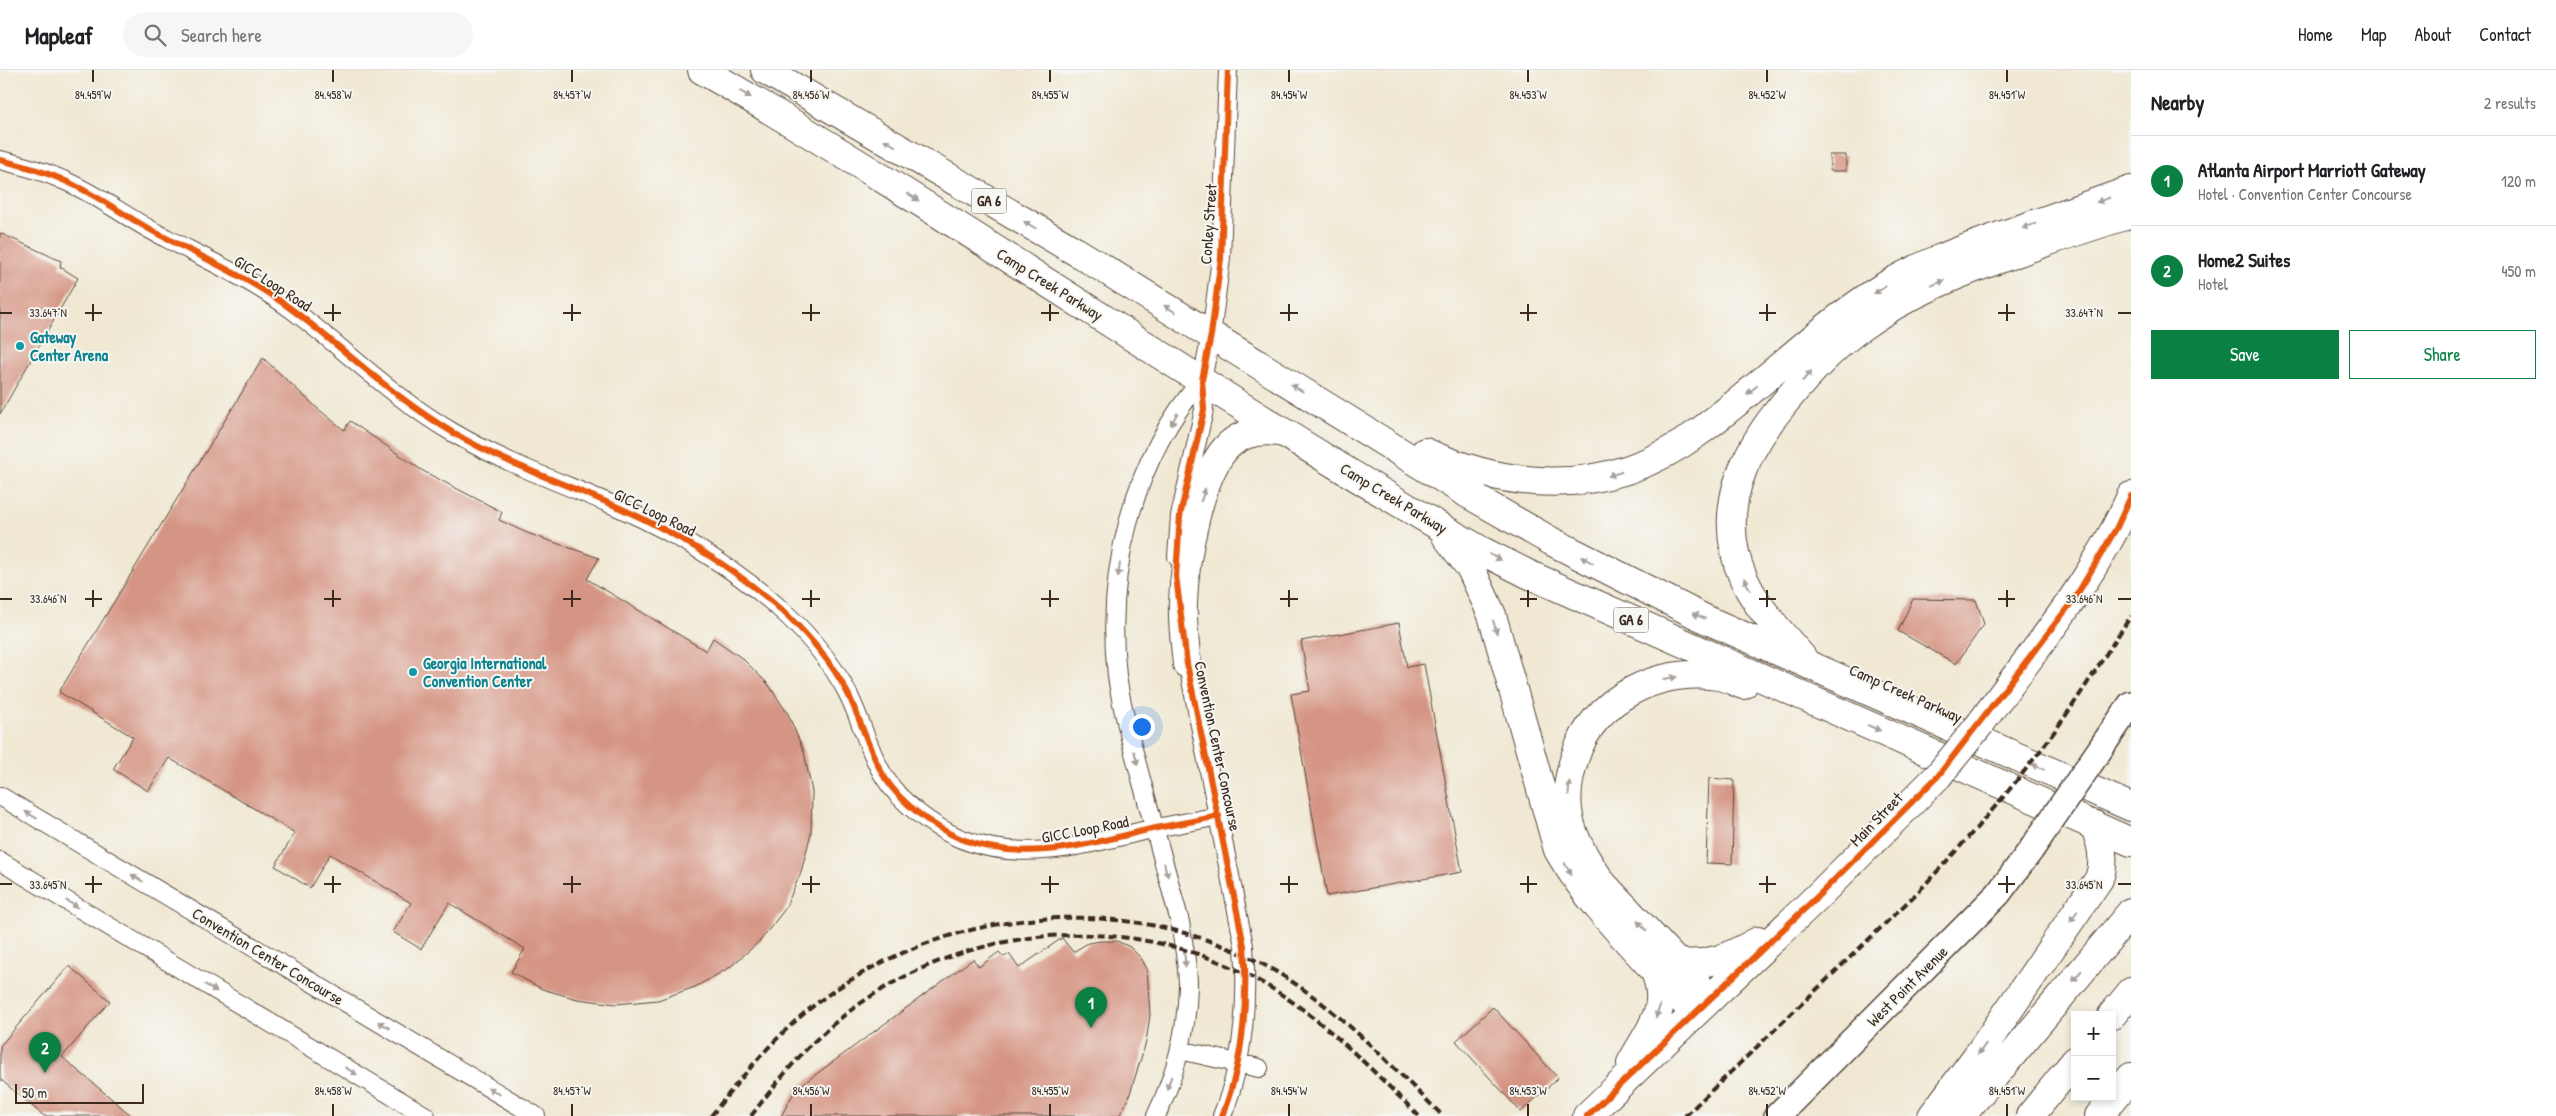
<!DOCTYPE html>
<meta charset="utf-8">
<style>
:root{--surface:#fff;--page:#f6f6f6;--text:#202124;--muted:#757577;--line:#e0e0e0;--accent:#0b8043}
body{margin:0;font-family:"Patrick Hand",sans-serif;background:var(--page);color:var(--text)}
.controls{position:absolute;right:15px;bottom:15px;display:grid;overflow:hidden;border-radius:0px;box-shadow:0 2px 8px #0003}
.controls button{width:45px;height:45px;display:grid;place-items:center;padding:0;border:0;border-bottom:1px solid var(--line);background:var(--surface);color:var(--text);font:25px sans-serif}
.scale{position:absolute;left:15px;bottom:12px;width:129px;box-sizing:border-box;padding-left:5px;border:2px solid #3b2a1e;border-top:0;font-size:14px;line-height:18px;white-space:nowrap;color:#3b2a1e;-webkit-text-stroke:4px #f6f6f2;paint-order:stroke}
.you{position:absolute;left:1141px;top:656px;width:18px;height:18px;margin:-12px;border:4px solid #fff;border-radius:50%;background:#1a73e8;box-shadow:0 0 0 8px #1a73e833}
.badge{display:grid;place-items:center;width:32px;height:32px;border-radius:50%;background:var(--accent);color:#fff;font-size:16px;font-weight:700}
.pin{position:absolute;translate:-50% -41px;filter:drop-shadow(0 1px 2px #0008)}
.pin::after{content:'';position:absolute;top:26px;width:18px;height:15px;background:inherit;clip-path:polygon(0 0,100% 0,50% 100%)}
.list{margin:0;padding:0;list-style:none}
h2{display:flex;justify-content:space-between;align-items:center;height:65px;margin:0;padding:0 20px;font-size:21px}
h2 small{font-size:16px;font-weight:400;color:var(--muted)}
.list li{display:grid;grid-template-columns:32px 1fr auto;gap:15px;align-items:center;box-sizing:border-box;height:90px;padding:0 20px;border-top:1px solid var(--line)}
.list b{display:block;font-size:19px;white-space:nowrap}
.list p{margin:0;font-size:16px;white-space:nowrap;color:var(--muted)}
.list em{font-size:16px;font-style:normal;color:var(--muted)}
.actions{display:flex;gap:10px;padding:15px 20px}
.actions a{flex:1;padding:11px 0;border:1px solid var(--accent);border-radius:0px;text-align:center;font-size:18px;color:var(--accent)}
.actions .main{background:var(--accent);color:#fff}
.icon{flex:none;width:28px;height:28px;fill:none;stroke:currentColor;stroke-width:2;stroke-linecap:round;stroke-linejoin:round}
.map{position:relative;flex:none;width:2131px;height:1046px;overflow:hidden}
header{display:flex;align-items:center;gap:30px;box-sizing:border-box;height:70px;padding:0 25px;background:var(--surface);border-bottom:1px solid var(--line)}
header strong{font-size:24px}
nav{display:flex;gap:28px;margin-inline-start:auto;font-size:18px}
.search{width:350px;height:45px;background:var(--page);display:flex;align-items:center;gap:12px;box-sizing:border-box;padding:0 18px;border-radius:28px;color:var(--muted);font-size:19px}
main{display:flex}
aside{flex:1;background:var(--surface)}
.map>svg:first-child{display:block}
.building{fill:#d59584}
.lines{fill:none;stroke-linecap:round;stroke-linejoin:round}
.street-casing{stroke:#564639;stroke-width:20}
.secondary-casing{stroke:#564639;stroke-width:28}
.primary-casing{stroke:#564639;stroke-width:30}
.highway-casing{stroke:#564639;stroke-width:30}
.street{stroke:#fff;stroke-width:18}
.secondary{stroke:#fff;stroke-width:25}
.primary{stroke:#fff;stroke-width:28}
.highway{stroke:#fff;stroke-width:28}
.rail{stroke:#3b2a1e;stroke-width:4;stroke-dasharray:8 4;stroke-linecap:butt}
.secondary-bridge-casing{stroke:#564639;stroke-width:28;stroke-linecap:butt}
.primary-bridge-casing{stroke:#564639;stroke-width:30;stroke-linecap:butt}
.secondary-bridge{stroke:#fff;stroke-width:25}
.primary-bridge{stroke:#fff;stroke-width:28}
.cycleway-casing{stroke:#f6f6f2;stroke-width:9}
.cycleway{stroke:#e8590c;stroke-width:6}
.oneway{fill:#a79f9a}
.ticks{fill:none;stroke:#3b2a1e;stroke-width:2}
.culture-dot{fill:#0f9aa8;stroke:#f6f6f2;stroke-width:2}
.labels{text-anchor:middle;stroke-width:4;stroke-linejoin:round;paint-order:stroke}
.shield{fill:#f6f6f2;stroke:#73675e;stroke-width:1}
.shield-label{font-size:15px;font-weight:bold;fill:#3b2a1e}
.street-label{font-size:16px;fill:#3b2a1e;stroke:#f6f6f2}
.culture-label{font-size:16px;font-weight:bold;fill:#0d838f;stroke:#f6f6f2;text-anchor:start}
.ticks-label{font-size:12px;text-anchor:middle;fill:#3b2a1e;stroke:#f6f6f2;stroke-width:4;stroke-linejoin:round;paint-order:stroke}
</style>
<header>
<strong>Mapleaf</strong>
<div class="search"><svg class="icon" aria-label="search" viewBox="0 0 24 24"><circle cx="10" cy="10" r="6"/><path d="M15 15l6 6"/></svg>Search here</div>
<nav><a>Home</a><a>Map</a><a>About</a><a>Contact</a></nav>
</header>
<main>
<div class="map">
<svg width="2131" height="1046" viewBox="0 0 2131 1046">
<rect width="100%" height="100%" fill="#f6f6f2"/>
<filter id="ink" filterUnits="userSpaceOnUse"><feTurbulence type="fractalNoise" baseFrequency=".02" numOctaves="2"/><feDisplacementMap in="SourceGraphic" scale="10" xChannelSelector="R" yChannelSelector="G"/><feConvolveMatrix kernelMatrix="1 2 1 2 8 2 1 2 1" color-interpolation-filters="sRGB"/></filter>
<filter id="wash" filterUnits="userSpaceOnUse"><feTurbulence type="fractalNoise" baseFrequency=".0096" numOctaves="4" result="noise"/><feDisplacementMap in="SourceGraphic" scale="20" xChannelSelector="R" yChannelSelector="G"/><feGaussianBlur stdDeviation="1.12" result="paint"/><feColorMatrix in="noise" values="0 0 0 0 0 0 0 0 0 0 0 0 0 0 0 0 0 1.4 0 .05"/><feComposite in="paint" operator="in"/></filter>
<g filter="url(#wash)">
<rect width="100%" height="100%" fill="#f0e8d3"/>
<g id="blocks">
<path class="building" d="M1829,85H1846V101H1830Z
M0,163L61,191L60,197L78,208L0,344Z
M263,288L317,338L344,360L350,351L423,401L502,442L499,450L527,463L599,488L587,509L706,581L713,568L743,589L768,614L788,644L804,682L812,722L811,763L801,802L785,839L760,871L729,898L695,917L658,930L616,934L577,929L542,919L511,902L525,879L449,833L421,879L393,862L411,833L330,784L310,818L275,796L295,763L169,688L148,721L113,699L133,667L59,622Z
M1913,529L1976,530L1984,554L1956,594L1898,561Z
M1399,553L1407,597L1424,594L1462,802L1327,826L1291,624L1310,621L1301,571Z
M1709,708L1734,710L1732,794L1706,793Z
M1062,868L1073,882L1088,873L1101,871H1117L1130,877L1141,888L1147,899L1150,945L1146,972L1128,1030L1119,1046H781L796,1019L973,889L979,897L999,882L1004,887L1009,884L1019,898Z
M69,896L110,931L62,987L132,1046H44L0,1009V976Z
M1493,937L1558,1008L1521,1042L1456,971Z"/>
</g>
</g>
<g filter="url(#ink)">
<use href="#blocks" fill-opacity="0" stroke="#564639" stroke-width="1"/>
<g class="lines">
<defs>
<path id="street" d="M0,90C21,95 43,101 63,110C99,125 131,151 166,168C210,191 254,211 294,241C347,281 394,328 452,362C506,394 563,413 620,438C680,465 738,500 787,545C810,567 831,592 846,620C861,648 868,681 885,708C901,733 932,756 959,768C1021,794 1084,775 1147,760C1170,755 1195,751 1219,746
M1177,487L1180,446L1204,340L1202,310L1211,265L1221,188L1228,0
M1186,585L1244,876C1248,934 1244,991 1222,1046
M0,726L536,1046
M0,791L426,1046
M1180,980L1259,998
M1156,1046C1175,1006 1187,961 1188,916C1188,895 1183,873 1180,852C1167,804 1154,757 1141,709C1132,675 1122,641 1117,606C1105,503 1133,388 1202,310"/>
<path id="secondary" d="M2105,672L2131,634
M1777,1046L1998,824L2031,780"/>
<path id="primary" d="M702,0C967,153 1217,330 1482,481L1528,504L2131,772
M765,0L1080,184L1468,424L1551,471L1705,549L2131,737
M1425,382C1520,424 1613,425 1699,362C1761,317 1815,260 1880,219C1918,195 1961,180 2003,165C2046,150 2088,135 2131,120
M1446,466L1471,499L1492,545L1558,780C1591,839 1649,892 1694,943
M1802,587C1775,556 1744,525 1735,483C1724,433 1742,390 1771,350C1797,316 1826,283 1860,258C1907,223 1962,202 2016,183C2054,169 2092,156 2131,144
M1187,594C1185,574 1182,553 1183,533C1184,493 1199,401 1230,374C1247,360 1267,359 1288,364
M1981,653C2036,577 2092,513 2131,426
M1675,892C1707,898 1731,886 1758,871
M1710,928L1603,814C1588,793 1574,772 1569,747C1565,727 1569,705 1575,687C1595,627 1658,598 1718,606C1727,607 1735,612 1743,615
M1631,993C1650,958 1672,938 1653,897
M1587,1046L1817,827L1938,706"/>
<path id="highway" d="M2112,945L2131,922
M1932,1046L1982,979L2099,809C2106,790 2102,772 2093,754
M1961,1046L2131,842
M2030,1046L2075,991
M2099,1046L2131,1007"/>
</defs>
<use href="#street" class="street-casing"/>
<use href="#secondary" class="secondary-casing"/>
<use href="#primary" class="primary-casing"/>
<use href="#highway" class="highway-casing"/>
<use href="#street" class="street"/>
<use href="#secondary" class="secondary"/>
<use href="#primary" class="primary"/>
<use href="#highway" class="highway"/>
<path class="rail" d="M711,1046C744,1004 778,962 821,930C949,835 1128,820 1268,897C1336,935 1388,993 1443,1046
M751,1046C776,1013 803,979 836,952C954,854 1124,836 1259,911C1319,944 1370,998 1419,1046
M1685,1046L1918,822C1961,776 2002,731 2040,681C2073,638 2101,591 2131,546"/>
<defs>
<path id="secondary-bridge" d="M2031,780L2105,672"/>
<path id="primary-bridge" d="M1938,706L1981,653"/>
</defs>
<use href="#secondary-bridge" class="secondary-bridge-casing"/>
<use href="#primary-bridge" class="primary-bridge-casing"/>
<use href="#secondary-bridge" class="secondary-bridge"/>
<use href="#primary-bridge" class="primary-bridge"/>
<defs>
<path id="cycleway" d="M0,90C21,95 43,101 63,110C99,125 131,151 166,168C210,191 254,211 294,241C347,281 394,328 452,362C506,394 563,413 620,438C680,465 738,500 787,545C810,567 831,592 846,620C861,648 868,681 885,708C901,733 932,756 959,768C1021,794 1084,775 1147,760C1170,755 1195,751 1219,746
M1222,1046C1244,991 1248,934 1244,876L1187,594L1176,506L1180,446L1204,340L1202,310L1211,265L1221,188L1228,0
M1587,1046L1817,827L1938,706L2075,528L2117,457L2131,426"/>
</defs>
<use href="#cycleway" class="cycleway-casing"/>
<use href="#cycleway" class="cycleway"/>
</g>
<defs><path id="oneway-solid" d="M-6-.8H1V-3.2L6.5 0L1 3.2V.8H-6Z" transform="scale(1.25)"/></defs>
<g class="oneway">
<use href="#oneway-solid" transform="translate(745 24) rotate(30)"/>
<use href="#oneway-solid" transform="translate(890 73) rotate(-150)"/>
<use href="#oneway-solid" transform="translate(913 127) rotate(33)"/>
<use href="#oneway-solid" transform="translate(2103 130) rotate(161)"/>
<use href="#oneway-solid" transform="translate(1030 155) rotate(-150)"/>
<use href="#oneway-solid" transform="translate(2029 156) rotate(160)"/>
<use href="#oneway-solid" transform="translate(1938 213) rotate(-23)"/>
<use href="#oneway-solid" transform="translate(1880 220) rotate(148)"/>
<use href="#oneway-solid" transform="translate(1170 239) rotate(-148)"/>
<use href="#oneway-solid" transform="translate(1807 306) rotate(-47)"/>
<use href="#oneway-solid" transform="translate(1297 318) rotate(-148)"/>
<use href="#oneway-solid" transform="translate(1752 320) rotate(140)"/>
<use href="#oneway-solid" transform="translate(1174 349) rotate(120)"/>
<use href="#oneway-solid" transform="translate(1615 404) rotate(162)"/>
<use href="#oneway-solid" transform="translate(1203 425) rotate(-71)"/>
<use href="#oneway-solid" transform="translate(1495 487) rotate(27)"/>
<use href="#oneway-solid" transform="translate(1587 490) rotate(-152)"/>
<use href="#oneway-solid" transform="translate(1119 500) rotate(98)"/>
<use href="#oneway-solid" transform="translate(1747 514) rotate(-116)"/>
<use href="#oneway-solid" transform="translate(1699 546) rotate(-155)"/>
<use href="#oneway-solid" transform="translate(1495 557) rotate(74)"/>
<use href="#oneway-solid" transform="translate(1670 608) rotate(-9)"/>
<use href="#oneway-solid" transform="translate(1874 658) rotate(24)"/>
<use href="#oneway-solid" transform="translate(1136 688) rotate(75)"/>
<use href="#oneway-solid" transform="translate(2038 697) rotate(-157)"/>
<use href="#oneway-solid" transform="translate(1569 718) rotate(-86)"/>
<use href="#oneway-solid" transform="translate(31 745) rotate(-149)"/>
<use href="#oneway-solid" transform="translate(1568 799) rotate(60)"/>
<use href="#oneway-solid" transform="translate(1166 800) rotate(75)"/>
<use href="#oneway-solid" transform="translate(137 808) rotate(-149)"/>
<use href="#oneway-solid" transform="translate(72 834) rotate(31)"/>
<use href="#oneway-solid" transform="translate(2074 846) rotate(124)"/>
<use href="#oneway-solid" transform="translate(1642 856) rotate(-133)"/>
<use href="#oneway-solid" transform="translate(1185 890) rotate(85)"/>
<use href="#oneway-solid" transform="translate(2077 906) rotate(130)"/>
<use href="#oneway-solid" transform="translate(211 918) rotate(31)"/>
<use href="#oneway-solid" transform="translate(1658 941) rotate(108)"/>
<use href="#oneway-solid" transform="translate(384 955) rotate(-149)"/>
<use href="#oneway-solid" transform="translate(1982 979) rotate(126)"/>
<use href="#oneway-solid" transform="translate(351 1001) rotate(31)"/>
<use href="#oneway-solid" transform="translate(1169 1013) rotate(110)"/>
<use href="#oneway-solid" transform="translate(494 1021) rotate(-149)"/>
</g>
</g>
<path class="ticks" d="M93,0V12M333,0V12M572,0V12M811,0V12M1050,0V12M1289,0V12M1528,0V12M1767,0V12M2007,0V12M93,234V251M333,234V251M572,234V251M811,234V251M1050,234V251M1289,234V251M1528,234V251M1767,234V251M2007,234V251M0,243H12M85,243H102M324,243H341M563,243H581M802,243H820M1041,243H1059M1280,243H1298M1520,243H1537M1759,243H1776M1998,243H2015M2118,243H2131M93,520V537M333,520V537M572,520V537M811,520V537M1050,520V537M1289,520V537M1528,520V537M1767,520V537M2007,520V537M0,529H12M85,529H102M324,529H341M563,529H581M802,529H820M1041,529H1059M1280,529H1298M1520,529H1537M1759,529H1776M1998,529H2015M2118,529H2131M93,806V823M333,806V823M572,806V823M811,806V823M1050,806V823M1289,806V823M1528,806V823M1767,806V823M2007,806V823M0,814H12M85,814H102M324,814H341M563,814H581M802,814H820M1041,814H1059M1280,814H1298M1520,814H1537M1759,814H1776M1998,814H2015M2118,814H2131M333,1034V1046M572,1034V1046M811,1034V1046M1050,1034V1046M1289,1034V1046M1528,1034V1046M1767,1034V1046M2007,1034V1046"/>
<g class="culture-dot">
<circle cx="20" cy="276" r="5"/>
<circle cx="413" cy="602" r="5"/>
</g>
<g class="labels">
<g class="shield">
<rect x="971.5" y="118.5" width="35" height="25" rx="4"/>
<rect x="1613.5" y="537.5" width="35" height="25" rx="4"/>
</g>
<g class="shield-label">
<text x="989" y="136">GA 6</text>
<text x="1631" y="555">GA 6</text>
</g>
<g class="street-label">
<text transform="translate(1208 154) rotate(-86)" y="6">Conley Street</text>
<text transform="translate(273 213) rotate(33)" y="6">GICC Loop Road</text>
<text transform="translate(1050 214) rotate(32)" y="6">Camp Creek Parkway</text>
<text transform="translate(1394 428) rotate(31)" y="6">Camp Creek Parkway</text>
<text transform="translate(655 442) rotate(26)" y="6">GICC Loop Road</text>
<text transform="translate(1906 623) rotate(24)" y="6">Camp Creek Parkway</text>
<text transform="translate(1218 676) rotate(78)" y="6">Convention Center Concourse</text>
<text transform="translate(1876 749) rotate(-46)" y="6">Main Street</text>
<text transform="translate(1085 759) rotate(-11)" y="6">GICC Loop Road</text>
<text transform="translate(268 886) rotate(31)" y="6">Convention Center Concourse</text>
<text transform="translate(1907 916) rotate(-45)" y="6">West Point Avenue</text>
</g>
<g class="culture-label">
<text x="30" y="273">Gateway<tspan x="30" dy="18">Center Arena</tspan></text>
<text x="423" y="599">Georgia International<tspan x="423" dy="18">Convention Center</tspan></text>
</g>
</g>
<g class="ticks-label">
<text x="93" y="29">84.459°W</text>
<text x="333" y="29">84.458°W</text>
<text x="572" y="29">84.457°W</text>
<text x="811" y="29">84.456°W</text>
<text x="1050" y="29">84.455°W</text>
<text x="1289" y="29">84.454°W</text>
<text x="1528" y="29">84.453°W</text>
<text x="1767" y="29">84.452°W</text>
<text x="2007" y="29">84.451°W</text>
<text x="48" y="247">33.647°N</text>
<text x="2084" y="247">33.647°N</text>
<text x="48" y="533">33.646°N</text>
<text x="2084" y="533">33.646°N</text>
<text x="48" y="819">33.645°N</text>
<text x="2084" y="819">33.645°N</text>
<text x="333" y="1025">84.458°W</text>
<text x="572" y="1025">84.457°W</text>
<text x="811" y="1025">84.456°W</text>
<text x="1050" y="1025">84.455°W</text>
<text x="1289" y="1025">84.454°W</text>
<text x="1528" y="1025">84.453°W</text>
<text x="1767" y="1025">84.452°W</text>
<text x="2007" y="1025">84.451°W</text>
</g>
</svg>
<div class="controls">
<button>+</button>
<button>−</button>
</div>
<div class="scale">50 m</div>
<div class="you"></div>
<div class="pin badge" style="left:1091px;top:958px">1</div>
<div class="pin badge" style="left:45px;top:1003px">2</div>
</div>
<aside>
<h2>Nearby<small>2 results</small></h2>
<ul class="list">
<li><span class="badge">1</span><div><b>Atlanta Airport Marriott Gateway</b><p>Hotel · Convention Center Concourse</p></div><em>120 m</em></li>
<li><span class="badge">2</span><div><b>Home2 Suites</b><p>Hotel</p></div><em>450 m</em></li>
</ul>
<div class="actions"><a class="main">Save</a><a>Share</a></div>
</aside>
</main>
